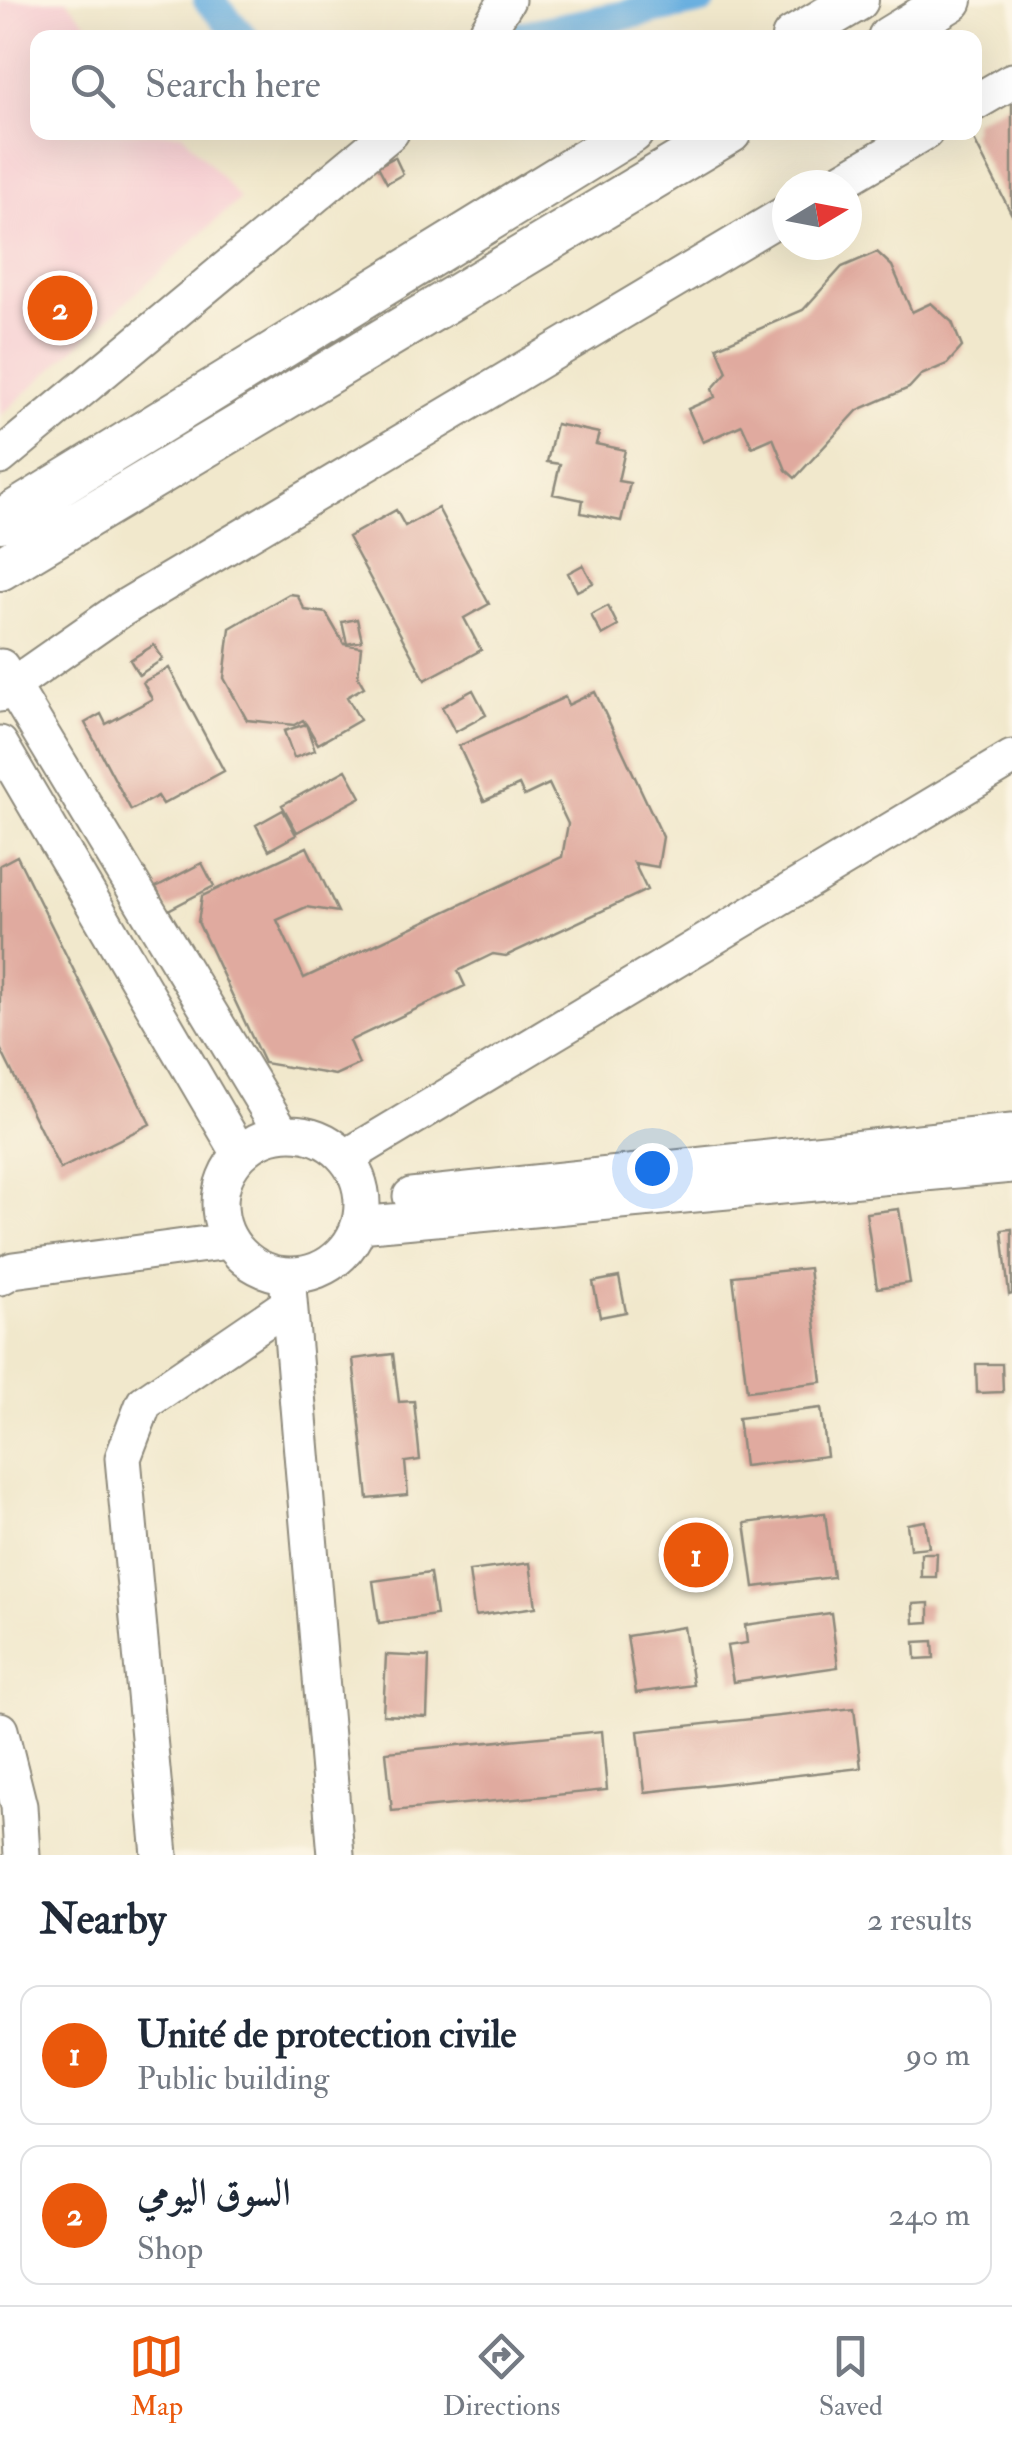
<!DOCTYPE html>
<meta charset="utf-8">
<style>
:root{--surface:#fff;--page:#f6f6f7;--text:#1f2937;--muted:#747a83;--line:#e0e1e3;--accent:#ea580c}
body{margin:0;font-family:"IM FELL Double Pica",Amiri,serif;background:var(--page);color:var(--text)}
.compass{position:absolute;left:772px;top:170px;width:90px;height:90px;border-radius:50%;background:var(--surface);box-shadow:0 10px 40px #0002;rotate:80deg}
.you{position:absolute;left:652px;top:1168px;width:35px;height:35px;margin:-25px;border:8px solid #fff;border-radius:50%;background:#1a73e8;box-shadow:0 0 0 15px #1a73e833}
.badge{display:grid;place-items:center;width:65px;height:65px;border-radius:50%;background:var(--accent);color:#fff;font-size:32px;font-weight:700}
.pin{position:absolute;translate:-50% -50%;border:5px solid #fff;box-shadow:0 2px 10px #0006}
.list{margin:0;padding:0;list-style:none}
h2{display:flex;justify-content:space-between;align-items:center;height:130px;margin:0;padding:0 40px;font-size:42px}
h2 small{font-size:32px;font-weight:400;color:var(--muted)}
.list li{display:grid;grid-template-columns:65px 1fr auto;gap:30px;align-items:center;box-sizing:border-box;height:140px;margin:0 20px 20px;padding:0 20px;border:2px solid var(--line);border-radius:20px}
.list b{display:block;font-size:38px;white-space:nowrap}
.list p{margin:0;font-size:32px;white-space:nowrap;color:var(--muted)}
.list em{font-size:32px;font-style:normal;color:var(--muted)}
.icon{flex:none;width:55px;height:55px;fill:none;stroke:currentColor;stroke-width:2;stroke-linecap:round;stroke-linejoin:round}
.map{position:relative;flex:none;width:1012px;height:1855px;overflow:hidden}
.search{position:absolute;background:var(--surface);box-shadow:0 10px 40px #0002;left:30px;right:30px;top:30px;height:110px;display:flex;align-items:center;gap:25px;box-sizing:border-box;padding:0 35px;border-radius:20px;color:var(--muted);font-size:38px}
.sheet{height:450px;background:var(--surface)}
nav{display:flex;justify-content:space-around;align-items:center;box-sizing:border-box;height:140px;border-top:2px solid var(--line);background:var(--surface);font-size:28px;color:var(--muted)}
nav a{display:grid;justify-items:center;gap:5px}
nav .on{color:var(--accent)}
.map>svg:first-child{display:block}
.built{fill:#f7cfd3}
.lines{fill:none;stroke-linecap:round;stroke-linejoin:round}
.canal{stroke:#6ab0e0;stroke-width:30}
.building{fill:#e0aa9f}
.minor-casing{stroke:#8e8a7c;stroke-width:39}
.major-casing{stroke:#8e8a7c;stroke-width:46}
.minor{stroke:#fff;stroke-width:35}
.major{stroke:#fff;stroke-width:42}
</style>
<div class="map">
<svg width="1012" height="1855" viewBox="0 0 1012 1855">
<rect width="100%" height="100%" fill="#fcf5e5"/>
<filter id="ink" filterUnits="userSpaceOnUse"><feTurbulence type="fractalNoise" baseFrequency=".01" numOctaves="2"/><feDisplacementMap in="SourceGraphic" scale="20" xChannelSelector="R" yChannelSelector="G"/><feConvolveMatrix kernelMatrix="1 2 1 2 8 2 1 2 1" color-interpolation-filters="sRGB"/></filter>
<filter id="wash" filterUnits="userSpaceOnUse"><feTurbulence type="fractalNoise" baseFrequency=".0048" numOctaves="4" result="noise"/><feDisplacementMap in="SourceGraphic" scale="40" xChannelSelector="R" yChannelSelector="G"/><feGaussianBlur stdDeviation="2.25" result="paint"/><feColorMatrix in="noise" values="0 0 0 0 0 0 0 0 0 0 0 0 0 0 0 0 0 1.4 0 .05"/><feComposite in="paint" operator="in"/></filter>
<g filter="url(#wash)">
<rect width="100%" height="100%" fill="#f1e8cc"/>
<path class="built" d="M0,0H67L99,37L38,38V132L182,133L240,199L0,416Z"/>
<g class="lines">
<path class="canal" d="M208,0L244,38
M509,38L702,0"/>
</g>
<g id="blocks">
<path class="building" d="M1012,102V215L970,132H974V121Z
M395,157L403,174L387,183L378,166Z
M877,252L892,266L912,312L931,303L952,322L962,347L947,364L921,375L909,388L858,410L795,478L786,470L773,438L752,447L742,425L703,442L688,409L715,397L712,389L727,372L717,347L803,310L842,267Z
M556,424L599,433L596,444L625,450L618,481L630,483L621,521L581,513L583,500L553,494L560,464L547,462Z
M438,508L489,604L464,618L481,650L425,680L348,537L396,510L405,526Z
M583,565L593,583L577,591L568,573Z
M289,594L297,595L305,610L326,613L344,644L361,647L358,677L364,687L347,697L360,720L318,744L306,724L315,750L294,758L284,731L306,724L303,720L294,725L247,720L224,678L230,628Z
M608,606L618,626L602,635L591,615Z
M357,619L362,641L347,644L342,622Z
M154,645L163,659L139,675L130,660Z
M169,668L224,771L163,804L158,796L131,810L85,723L101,714L106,724L152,699L143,682Z
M473,690L486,715L455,732L442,707Z
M595,692L663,837L658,867L634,863L647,890L506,956L493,954L458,971L465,986L349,1041L359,1064L335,1075L264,1063L198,922L202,896L307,847L338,912L306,907L277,920L304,978L562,857L568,824L549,784L524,796L519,785L484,801L459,746L565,697L568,705Z
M346,770L361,797L297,832L282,805Z
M283,810L296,835L269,850L256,825Z
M17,856L150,1124L60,1169L0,1048V865Z
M202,863L214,886L168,910L156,887Z
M899,1209L910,1283L877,1288L866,1213Z
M1012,1229V1294L1009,1295L1002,1230Z
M809,1268L822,1382L747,1391L733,1276Z
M619,1277L626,1312L600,1317L593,1282Z
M393,1354L399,1402L414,1401L420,1460L405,1462L408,1495L368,1499L353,1359Z
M976,1364H1002L1003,1392L977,1393Z
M821,1408L827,1456L744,1466L738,1418Z
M825,1513L833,1577L754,1587L745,1523Z
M925,1521L929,1547L910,1549L907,1524Z
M921,1553H937L936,1577H921Z
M530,1563L536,1607L475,1616L469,1571Z
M430,1573L436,1615L379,1623L373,1581Z
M929,1603V1622L914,1623L913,1604Z
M831,1613L838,1667L733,1682L727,1646L747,1643L745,1625Z
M684,1627L693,1685L636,1693L627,1636Z
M933,1641L934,1658L916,1659L915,1642Z
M386,1655L429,1657L427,1717L383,1715Z
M854,1708L861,1768L645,1792L638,1731Z
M602,1731L607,1790L392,1811L386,1752Z"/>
</g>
</g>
<g filter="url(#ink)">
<use href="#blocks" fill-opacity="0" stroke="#8e8a7c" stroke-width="2.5"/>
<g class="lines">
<defs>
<path id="minor" d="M483,38L507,0
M974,103L1012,81
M835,185L925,132
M0,457L391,132
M1,667L282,1133
M0,694L120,610L787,213
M0,744L240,1154
M220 1204a71 71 0 1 1 142 0a71 71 0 1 1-142 0Z
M345,1158L1012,758
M411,1196L1012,1132
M359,1225L1012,1165
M287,1276L336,1855
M0,1277L13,1270L229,1241
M0,1730L19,1806L22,1855
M160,1855L123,1458L144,1403L289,1304"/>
<path id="major" d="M793,38L857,0
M889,38L951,0
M0,521L632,132
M0,569L730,132"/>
</defs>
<use href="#minor" class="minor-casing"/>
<use href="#major" class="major-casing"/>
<use href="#minor" class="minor"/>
<use href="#major" class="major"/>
</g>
</g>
</svg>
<svg class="compass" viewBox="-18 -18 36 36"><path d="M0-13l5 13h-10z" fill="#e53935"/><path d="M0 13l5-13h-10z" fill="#747a83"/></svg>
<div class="you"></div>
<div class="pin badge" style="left:696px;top:1555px">1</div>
<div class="pin badge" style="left:60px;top:308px">2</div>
<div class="search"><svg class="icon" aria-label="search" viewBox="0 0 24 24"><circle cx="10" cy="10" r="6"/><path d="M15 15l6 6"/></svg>Search here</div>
</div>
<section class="sheet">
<h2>Nearby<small>2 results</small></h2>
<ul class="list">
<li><span class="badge">1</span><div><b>Unité de protection civile</b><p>Public building</p></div><em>90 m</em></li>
<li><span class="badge">2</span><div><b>السوق اليومي</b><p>Shop</p></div><em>240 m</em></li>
</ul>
</section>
<nav>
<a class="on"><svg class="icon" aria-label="map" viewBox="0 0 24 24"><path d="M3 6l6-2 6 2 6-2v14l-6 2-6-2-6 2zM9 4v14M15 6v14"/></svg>Map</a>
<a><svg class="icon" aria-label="directions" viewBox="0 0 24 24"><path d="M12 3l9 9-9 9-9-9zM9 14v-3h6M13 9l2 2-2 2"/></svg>Directions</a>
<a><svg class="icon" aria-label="saved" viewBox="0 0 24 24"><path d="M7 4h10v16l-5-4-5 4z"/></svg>Saved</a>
</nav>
